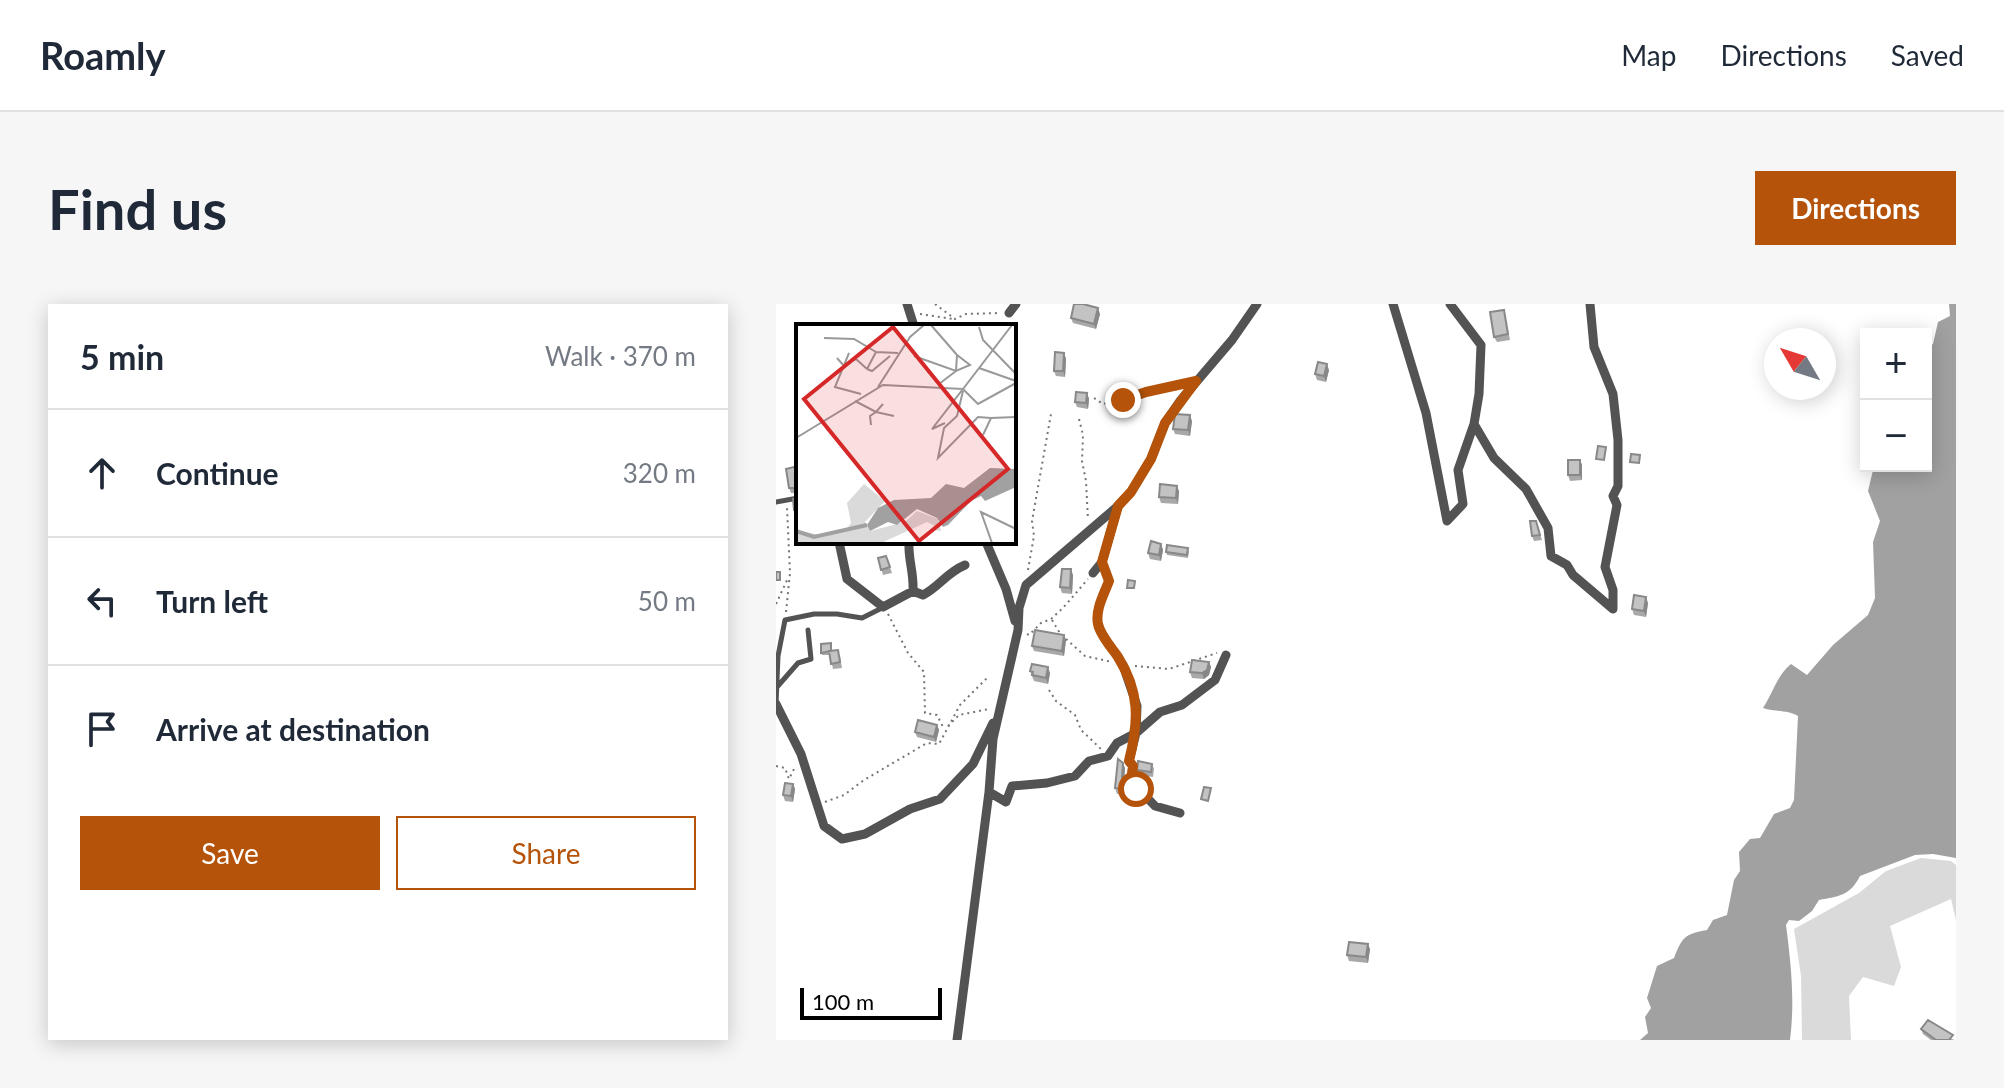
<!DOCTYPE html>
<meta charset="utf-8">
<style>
:root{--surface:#fff;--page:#f6f6f7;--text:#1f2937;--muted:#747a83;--line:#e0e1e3;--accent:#b45309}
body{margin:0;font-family:Lato,sans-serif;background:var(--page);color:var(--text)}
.controls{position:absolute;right:24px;top:24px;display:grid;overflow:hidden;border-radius:0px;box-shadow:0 4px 20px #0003}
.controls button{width:72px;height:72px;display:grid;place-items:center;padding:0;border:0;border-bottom:2px solid var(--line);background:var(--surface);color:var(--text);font:40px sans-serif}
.compass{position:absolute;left:988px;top:24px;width:72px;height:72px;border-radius:50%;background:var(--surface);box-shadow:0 4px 20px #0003;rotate:309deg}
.scale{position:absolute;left:24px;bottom:20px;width:142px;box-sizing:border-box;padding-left:8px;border:4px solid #000;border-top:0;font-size:22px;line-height:28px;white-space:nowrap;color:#000;-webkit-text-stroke:6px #fff;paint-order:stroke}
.stop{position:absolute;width:24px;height:24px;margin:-18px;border:6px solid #b45309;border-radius:50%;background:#fff}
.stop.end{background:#b45309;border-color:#fff;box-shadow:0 2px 8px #0008}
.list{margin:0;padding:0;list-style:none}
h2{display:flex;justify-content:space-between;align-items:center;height:104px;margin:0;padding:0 32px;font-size:34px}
h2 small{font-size:26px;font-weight:400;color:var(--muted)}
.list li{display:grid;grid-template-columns:52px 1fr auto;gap:24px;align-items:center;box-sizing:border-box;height:128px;padding:0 32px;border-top:2px solid var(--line)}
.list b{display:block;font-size:30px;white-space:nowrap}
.list em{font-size:26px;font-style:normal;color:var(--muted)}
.actions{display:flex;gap:16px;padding:24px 32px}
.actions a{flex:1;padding:18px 0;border:2px solid var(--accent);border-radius:0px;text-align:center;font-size:28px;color:var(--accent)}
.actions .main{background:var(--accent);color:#fff}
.icon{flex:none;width:44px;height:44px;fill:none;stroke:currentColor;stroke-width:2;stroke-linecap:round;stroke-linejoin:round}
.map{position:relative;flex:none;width:1180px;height:736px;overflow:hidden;border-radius:0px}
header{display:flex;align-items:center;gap:48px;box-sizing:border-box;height:112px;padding:0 40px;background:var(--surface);border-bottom:2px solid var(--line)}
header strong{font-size:38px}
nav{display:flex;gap:44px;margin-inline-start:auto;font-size:28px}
.intro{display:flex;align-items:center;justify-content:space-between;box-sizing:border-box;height:192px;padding:0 48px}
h1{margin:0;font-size:56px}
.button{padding:20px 36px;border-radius:0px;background:var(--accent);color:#fff;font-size:28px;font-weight:700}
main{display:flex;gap:48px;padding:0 48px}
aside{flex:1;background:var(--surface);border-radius:0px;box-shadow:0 4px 20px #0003}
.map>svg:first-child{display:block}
.green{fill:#dadada}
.water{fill:#a1a1a1}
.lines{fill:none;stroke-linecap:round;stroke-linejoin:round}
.path{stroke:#757575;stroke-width:2;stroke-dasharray:2 4;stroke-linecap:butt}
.service{stroke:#535353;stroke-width:5}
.minor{stroke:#535353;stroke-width:9}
.wall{fill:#a8a8a8}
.shaded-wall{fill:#888}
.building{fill:#c3c3c3;stroke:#888;stroke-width:2}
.route{stroke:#b45309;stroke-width:10}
.inset-river{fill:none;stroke:#a1a1a1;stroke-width:4}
.inset-road{fill:none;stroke:#999;stroke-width:2}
.view{fill:#d62828;fill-opacity:0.15;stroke:#d62828;stroke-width:4}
.inset-edge{fill:none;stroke:#000;stroke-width:4}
</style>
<header>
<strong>Roamly</strong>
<nav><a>Map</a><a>Directions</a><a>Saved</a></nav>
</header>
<div class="intro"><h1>Find us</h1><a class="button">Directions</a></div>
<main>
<aside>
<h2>5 min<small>Walk · 370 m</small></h2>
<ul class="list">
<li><svg class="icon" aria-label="ahead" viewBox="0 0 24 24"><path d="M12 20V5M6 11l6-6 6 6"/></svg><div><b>Continue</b></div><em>320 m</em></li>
<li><svg class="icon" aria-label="left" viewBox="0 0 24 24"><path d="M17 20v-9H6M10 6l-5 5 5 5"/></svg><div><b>Turn left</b></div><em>50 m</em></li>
<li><svg class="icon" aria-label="arrive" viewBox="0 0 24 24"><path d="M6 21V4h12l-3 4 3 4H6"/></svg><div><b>Arrive at destination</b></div></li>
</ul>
<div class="actions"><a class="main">Save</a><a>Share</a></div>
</aside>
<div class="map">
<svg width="1180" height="736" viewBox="0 0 1180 736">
<rect width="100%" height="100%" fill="#fff"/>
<path class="green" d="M1145,554L1175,557L1180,561V616L1175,595L1114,622L1125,663L1118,682L1087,673L1073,692L1075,736H1026L1025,672L1018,625L1083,589L1110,567Z"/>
<path class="water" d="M1173,0H1180V554L1157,550L1139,551L1084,572C1074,592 1063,592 1043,596L1036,607L1023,617L1013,616L1010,621C1015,660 1019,697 1014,736H864L872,729L869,713L875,704L871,694L881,662L898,654C906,634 908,630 931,626L937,616L951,611L958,576L964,567L963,548L974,535L984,534L998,510L1014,504L1018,496L1022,412C1012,406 999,408 987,404C998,387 1000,373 1015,360L1031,371L1057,341L1092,311L1099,294L1097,238L1104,217L1092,187L1098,162H1150V44L1157,40L1162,18L1174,12Z"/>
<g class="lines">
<path class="path" d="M159,0L179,15L190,10L224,9
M144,10L177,15
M318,94L327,100L403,82
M303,115L307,131L306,157L310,177L312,216
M252,266L258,232L256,217L275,110
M329,267L333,277C318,317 320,317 341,352
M0,300L12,274
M10,308L14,269L11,203
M112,310L132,349L148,368L149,409L161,411L168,425
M276,316L285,331
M251,330L253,331L265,319L275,315L287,304L312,275
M290,335L309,352L336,358
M359,362L393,365L441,349
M273,386L280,397L299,411L305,426L325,445
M172,422L183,411L213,405
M0,462L9,464L13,475L19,463
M49,498L68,491L88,476L151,439L163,440L184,401L212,373"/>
<path class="service" d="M0,198L22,194
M1,383L22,359L35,355L32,326
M0,401L2,352L9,316L38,310H61L86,314L106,304"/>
<path class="minor" d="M131,0L138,22
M617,0L650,109L671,217L687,200L682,166L698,120
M674,0L705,41L703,90L698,120L718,154L750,185L772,224L775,252L791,261L797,271L837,305V286L829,263L841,201L837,192L842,182V136L837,90L818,43L814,0
M233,9L240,0
M63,238L71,275L107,303L137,287C138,268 132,256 133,238
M210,238L230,285L239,317
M317,269L326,258L342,202
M137,287L147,291C164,282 170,269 189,261
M0,400L25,450L48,522L66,535L89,530L134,505L164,495L197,460L217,419
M213,488L230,498L236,482L271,479L299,472L313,457L332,452L341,439L360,429L361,402L347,361
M404,509L379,502L355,477L357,462L353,457L360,429L384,408L406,401L439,376L450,351
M181,736L213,488L217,435L242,326L243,304L250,281L342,202L355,188L375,155L389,119L404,97L456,36L481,0"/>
</g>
<path class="wall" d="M728,6L734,36L721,38L718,33Z
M324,10L320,25L297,19L295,14Z
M288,49L290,55L289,73L280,72L278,67Z
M553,66L550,78L541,76L539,70Z
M311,89L313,95L312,105L301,103L299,98Z
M416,117L414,132L399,130L397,125Z
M804,156L806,161V176L794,177L792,171Z
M22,162V189H15L13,184Z
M403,187L402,200L385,199L383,193Z
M760,217L766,236L758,237L756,232Z
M385,240L387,246L385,257L374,255L372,249Z
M413,247L412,254L391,251L390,248Z
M110,252L116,269L107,271L102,254Z
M297,271L296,290L286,289L284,283Z
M872,299L870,313L858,311L856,305Z
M288,331L290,336L288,352L258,347L256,342Z
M55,339L56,347L64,352L66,364L57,365L54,351H46L45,349Z
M433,358L435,363L433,371L428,375L416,374L414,368Z
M254,367L274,369L272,380L258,377Z
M161,421L163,426L160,438L141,433L139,428Z
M376,460L378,465L377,473L363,471L361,466Z
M349,464L348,476L353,485L352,491L341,490L339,484Z
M17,480L19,485L17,498L9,497L7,491Z
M594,645L592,659L573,657L571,651Z
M1145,725L1179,736H1155L1147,730Z"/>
<path class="shaded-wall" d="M322,4L324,10L320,25L318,20Z
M288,49L290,55L289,73L287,67Z
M551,60L553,66L550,78L548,72Z
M311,89L313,95L312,105L310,99Z
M414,111L416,117L414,132L412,126Z
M804,156L806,161V176L804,171Z
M401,182L403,187L402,200L400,194Z
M385,240L387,246L385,257L383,251Z
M295,265L297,271L296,290L294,284Z
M870,293L872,299L870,313L868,307Z
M288,331L290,336L288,352L286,347Z
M433,358L435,363L433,371L428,375L426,369Z
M272,363L274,369L272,380L270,374Z
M161,421L163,426L160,438L158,433Z
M347,459L349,464L348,479L346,473Z
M17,480L19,485L17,498L15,492Z
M592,640L594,645L592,659L590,653Z"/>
<path class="building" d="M298,0H307L322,4L318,20L295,14Z
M728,6L732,30L718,33L714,8Z
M279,48L288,49L287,67H278Z
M542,58L551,60L548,72L539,70Z
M300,88L311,89L310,99L299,98Z
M399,110L414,111L412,126L397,125Z
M822,142L830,143L828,156L820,155Z
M855,150L864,151L863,159L854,158Z
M792,156H804V171H792Z
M22,162V184H13L10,165Z
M384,180L401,182L400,194L383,193Z
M22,193V206H18L17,195Z
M754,217H760L764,231L756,232Z
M375,237L385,240L383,251L372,249Z
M391,241L412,244L411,251L390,248Z
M110,252L114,263L105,266L102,254Z
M286,265H295L294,284L284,283Z
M0,268H4V276H0Z
M352,276L359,277L358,284H351Z
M858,291L870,293L868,307L856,305Z
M259,326L288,331L286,347L256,342Z
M55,339V347L45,349V340Z
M62,346L64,358L55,360L53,347Z
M416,356L433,358L431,366L426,369L414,368Z
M256,360L272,363L270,374L256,371L257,368L254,367Z
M142,416L161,421L158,433L139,428Z
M342,455L347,459L346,473L350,480V485L339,484Z
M362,457L376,460L375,468L361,466Z
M9,479L17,480L15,492L7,491Z
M428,483L435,484L432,497L425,495Z
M573,638L592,640L590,653L571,651Z
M1152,716L1177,731L1173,736H1160L1145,725Z"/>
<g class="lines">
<path class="route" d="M347,96L370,88L420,77L389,119L375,155L355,188L342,202L326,258L333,277C328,290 319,306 322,320C324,331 336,344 342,353C364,388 363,417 353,457L357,462L355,477L360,485"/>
</g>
<g transform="translate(20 20)">
<rect width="220" height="220" fill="#fff"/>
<path d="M68,160L89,177L69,198L74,207L109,198L121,187L142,195L145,207L137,206L139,202L131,198L85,219H0V206L24,211L50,206L55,199L51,179Z" fill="#dadada"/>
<path d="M194,144L220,145V163L189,177L185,172L175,177L152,201L147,203L141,194L121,185L101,201L92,198L74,207L71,201L82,184L98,176L135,174L150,160L168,164Z" fill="#a1a1a1"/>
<path class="inset-river" d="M0,207L18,213L71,201"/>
<path class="inset-road" d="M135,1L161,31M183,3L187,16L220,50M28,14L58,15L80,28M53,29L39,63L65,70M118,32L160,47L174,41L161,31L160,47L143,60M41,34L48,42L60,35L71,45M183,44L220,57M71,45L80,28L102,29M71,45L76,47L94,32M82,63L114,13L128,1M167,67L161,92L148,104L142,134L182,93L195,94M59,77L80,88L87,80M149,99L136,105L167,65L182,80L220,59M75,101L74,92L80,88L98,92M187,111L195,94L220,93M0,114L87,61L167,65L216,1M196,219L185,188L220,205"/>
<path class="view" d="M97,3L212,145L123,217L8,75Z"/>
<rect width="220" height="220" class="inset-edge"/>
</g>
</svg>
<div class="controls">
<button>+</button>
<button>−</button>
</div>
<svg class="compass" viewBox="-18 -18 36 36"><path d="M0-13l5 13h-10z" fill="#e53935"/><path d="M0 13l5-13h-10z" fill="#747a83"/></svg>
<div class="scale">100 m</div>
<div class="stop" style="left:360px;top:485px"></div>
<div class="stop end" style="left:347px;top:96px"></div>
</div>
</main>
